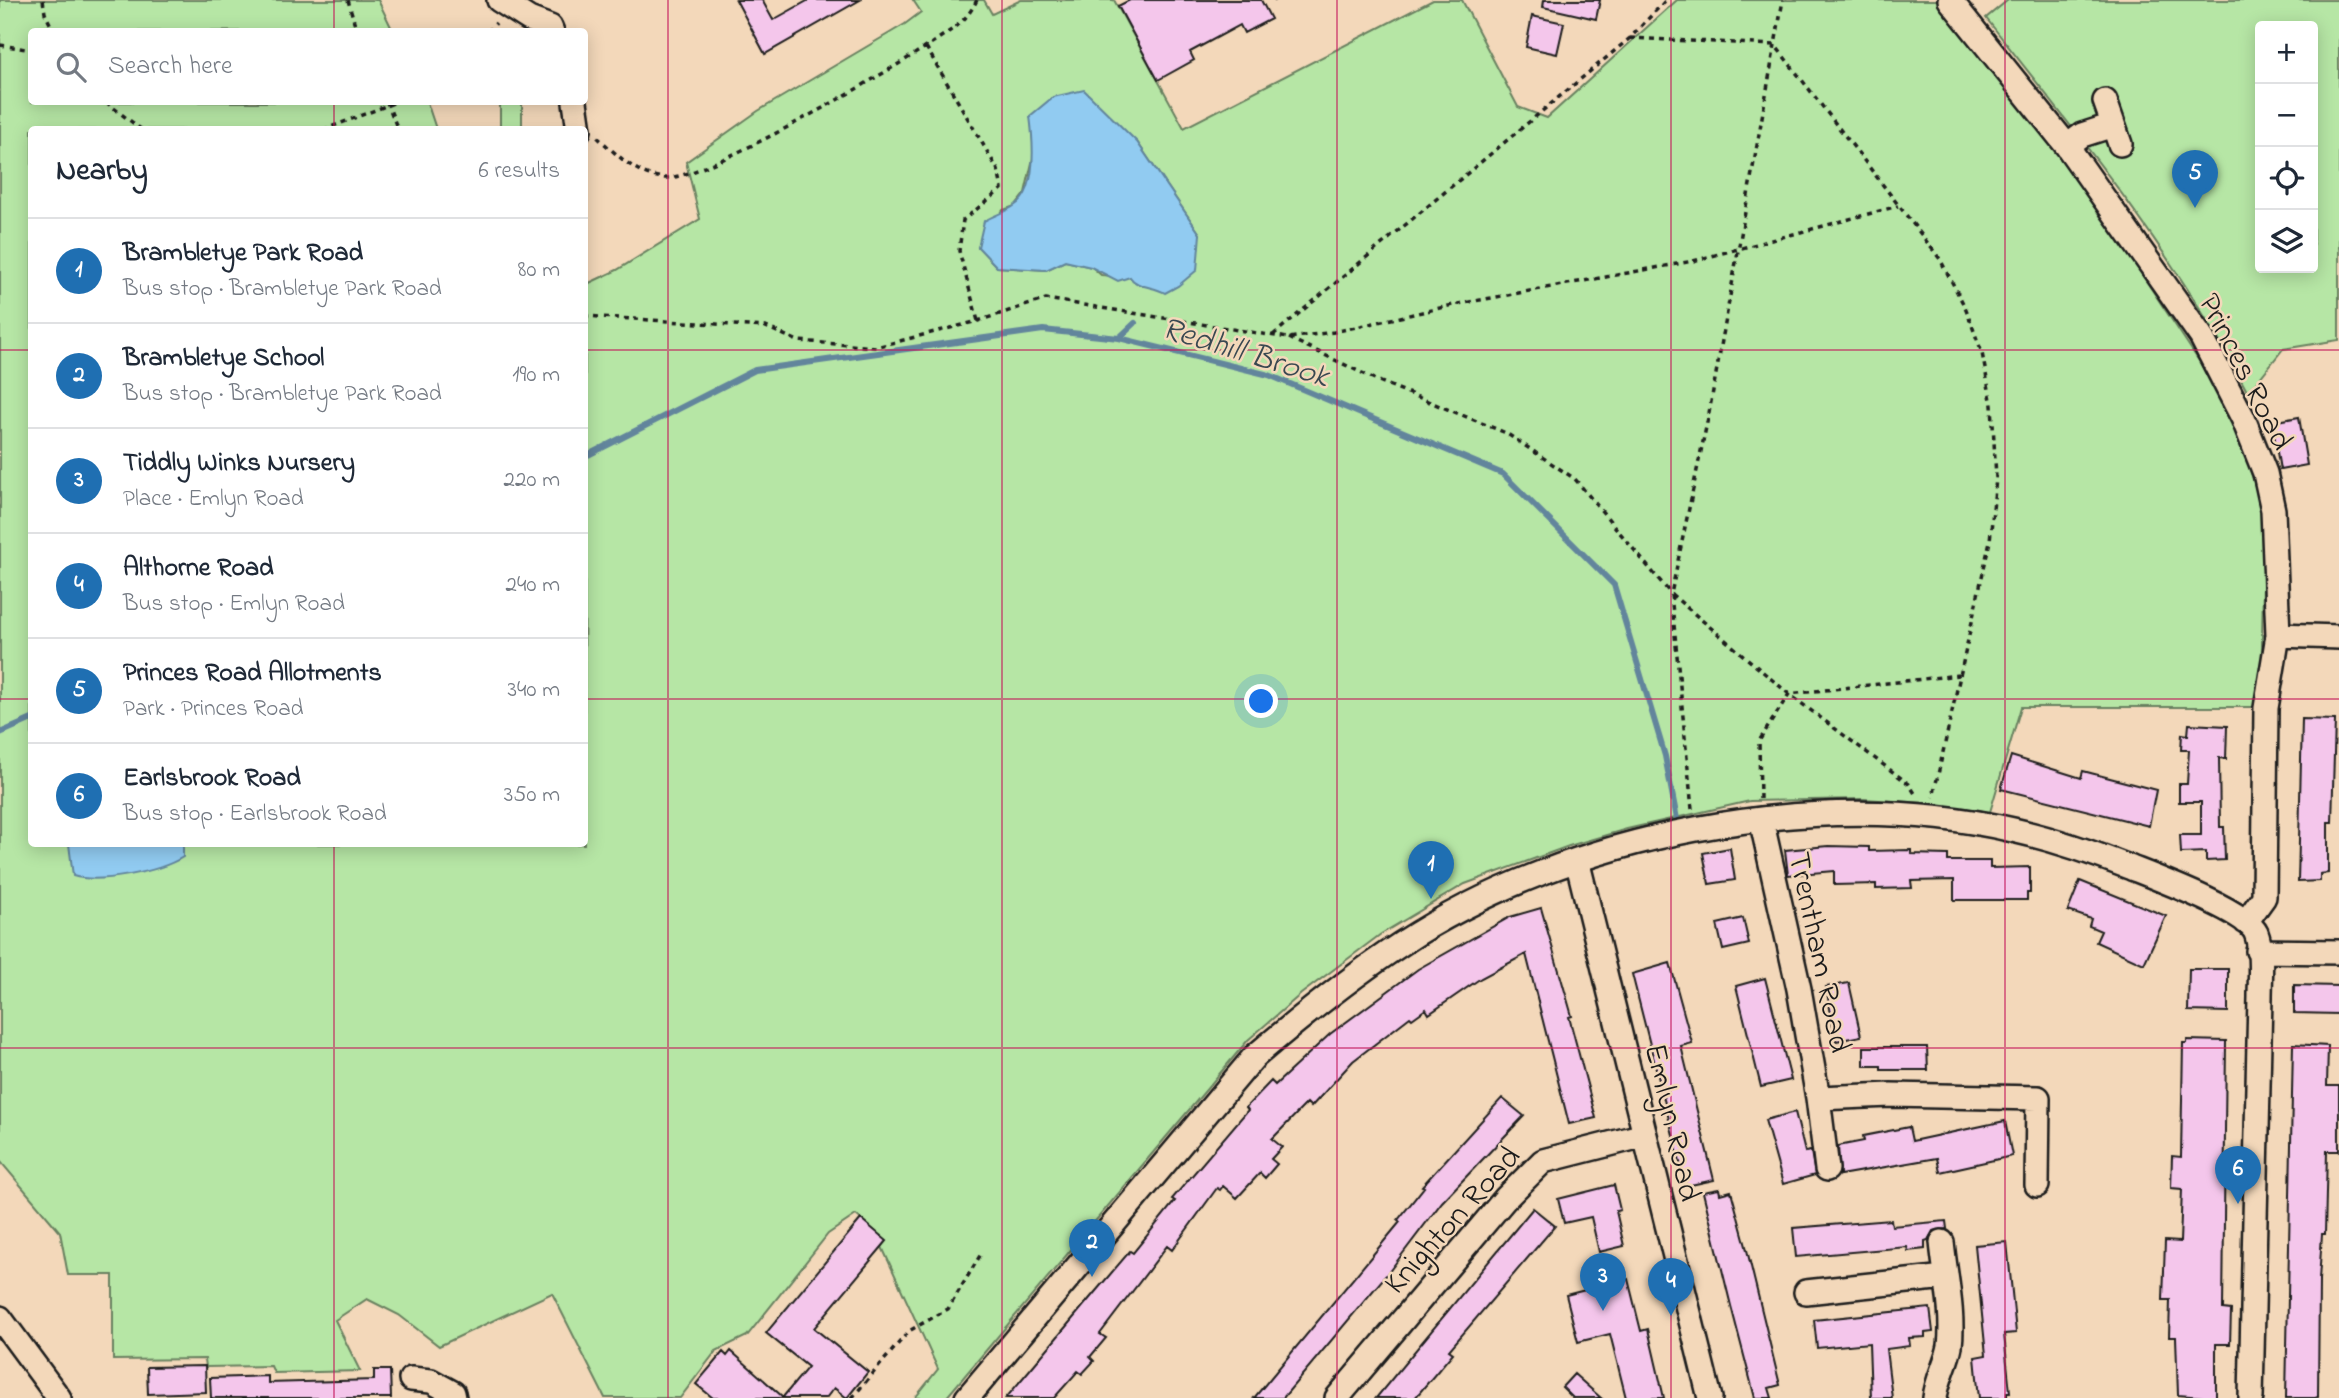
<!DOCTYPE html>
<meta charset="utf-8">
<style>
:root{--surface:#fff;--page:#f6f6f7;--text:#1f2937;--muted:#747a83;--line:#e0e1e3;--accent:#1f6fb2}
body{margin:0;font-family:"Indie Flower",sans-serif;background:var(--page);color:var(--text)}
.controls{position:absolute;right:21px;top:21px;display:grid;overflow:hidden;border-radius:7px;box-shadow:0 4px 18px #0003}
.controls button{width:63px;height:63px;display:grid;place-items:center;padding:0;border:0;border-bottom:2px solid var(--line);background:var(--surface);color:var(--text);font:35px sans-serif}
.you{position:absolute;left:1262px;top:702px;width:24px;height:24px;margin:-18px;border:5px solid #fff;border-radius:50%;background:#1a73e8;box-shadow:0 0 0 10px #1a73e833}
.badge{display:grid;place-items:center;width:46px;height:46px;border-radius:50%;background:var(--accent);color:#fff;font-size:23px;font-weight:700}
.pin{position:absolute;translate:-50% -58px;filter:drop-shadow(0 2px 4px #0008)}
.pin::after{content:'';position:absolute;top:37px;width:24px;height:21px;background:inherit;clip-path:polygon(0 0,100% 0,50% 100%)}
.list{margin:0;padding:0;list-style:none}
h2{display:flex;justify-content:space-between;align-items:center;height:91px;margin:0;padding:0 28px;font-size:30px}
h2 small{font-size:23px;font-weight:400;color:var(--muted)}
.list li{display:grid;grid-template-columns:46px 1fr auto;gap:21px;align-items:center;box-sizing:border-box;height:105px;padding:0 28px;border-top:2px solid var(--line)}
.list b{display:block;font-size:26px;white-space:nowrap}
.list p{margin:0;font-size:23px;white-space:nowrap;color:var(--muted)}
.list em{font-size:23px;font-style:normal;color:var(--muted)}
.icon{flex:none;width:38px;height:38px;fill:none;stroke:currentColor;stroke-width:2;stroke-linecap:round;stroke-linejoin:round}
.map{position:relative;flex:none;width:2339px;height:1398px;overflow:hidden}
.search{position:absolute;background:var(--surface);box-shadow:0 4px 18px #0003;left:28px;top:28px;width:560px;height:77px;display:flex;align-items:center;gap:18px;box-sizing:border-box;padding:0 24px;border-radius:7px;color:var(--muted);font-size:26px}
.panel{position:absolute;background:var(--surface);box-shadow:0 4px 18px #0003;left:28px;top:126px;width:560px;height:721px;border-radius:7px}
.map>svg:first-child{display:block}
.green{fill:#b6e6a5;stroke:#698160;stroke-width:2;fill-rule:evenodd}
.water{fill:#91cbf1;stroke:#62859c;stroke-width:2}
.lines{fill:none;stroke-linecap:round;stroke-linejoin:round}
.stream{stroke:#62859c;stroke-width:6}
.building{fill:#f4c6eb;stroke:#1c1c1c;stroke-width:2}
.minor-casing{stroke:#1c1c1c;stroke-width:28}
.path{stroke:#1c1c1c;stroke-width:3.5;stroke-dasharray:5 5;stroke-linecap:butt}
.minor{stroke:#f3d8ba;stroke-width:23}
.grid{fill:none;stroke:#c2185b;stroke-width:2;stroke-opacity:0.55}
.labels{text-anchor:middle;stroke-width:5;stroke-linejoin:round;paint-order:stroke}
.street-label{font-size:32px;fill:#1c1c1c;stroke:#f3d8ba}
.water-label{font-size:33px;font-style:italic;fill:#394851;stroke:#f3d8ba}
</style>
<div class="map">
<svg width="2339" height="1398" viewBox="0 0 2339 1398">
<rect width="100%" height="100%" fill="#f3d8ba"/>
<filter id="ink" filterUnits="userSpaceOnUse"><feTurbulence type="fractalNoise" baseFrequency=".0143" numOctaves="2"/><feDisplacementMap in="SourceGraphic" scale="14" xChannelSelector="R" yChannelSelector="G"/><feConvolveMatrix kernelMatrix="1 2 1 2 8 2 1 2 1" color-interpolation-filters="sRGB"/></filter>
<g filter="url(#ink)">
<path class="green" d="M0,0H378L393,31L32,32V102H427L436,129L32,130V844H584L585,285L617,270L700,219L686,162L758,111L905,24L921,12L913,0H984L992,14L1021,0H1114L1184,128L1433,0H1462L1518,107L1547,118L1677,0H1940L2032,116L2119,240L2201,364L2241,438L2264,517L2261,707H2021L1990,812L1927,803L1863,799L1750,801L1627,829L1569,846L1465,884L1381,934L1301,994L1248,1040L946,1398H915L938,1369L882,1247L886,1241L856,1215L828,1234L747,1336L716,1351L680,1398H605L552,1293L439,1346L399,1315L367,1299L335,1320L360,1371L274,1373L271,1366L206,1367L205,1359L113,1360V1275H68L60,1232L0,1161ZM1031,116L1137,142L1200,234L1167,291L1152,285L1143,286L1130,277L1101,275L1092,267L1065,261L1046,270L997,267L978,247L1003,210L1015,206L1025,193L1034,154Z
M2008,0H2339V340L2283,349L2248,393C2178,258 2080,137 1986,18ZM2260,26H2313V268H2260Z
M500,102H522V126H500Z"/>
<path class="water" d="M1084,90L1137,142L1200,234L1197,270L1178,286L1165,293C1153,286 1137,288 1130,277L1118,281L1091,267L1065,261L1046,270L997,267L978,247L984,221C993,216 1005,212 1014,206C1038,192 1033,139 1030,116L1053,97Z
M69,844H183V857C159,872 99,884 73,876Z"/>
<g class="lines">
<path class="stream" d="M1119,338L1135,323
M584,457L755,370L1043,330L1119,338L1269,375L1503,474L1614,585L1665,756L1677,819
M0,733L32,719"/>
</g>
<path class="building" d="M736,0H762L773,20L809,0H860L765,54Z
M1130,0H1261L1271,19L1244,33L1240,25L1190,52L1194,60L1158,80L1118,6Z
M1544,0H1600L1596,19L1543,7Z
M1532,16L1564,23L1557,54L1526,47Z
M2299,417L2307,465L2280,470L2272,422Z
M2302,719L2335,720L2332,822H2328V873L2320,874V881L2298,882Z
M2189,724L2227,726L2226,759L2219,758L2220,827H2224L2225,860L2206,861V852L2181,853L2180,835H2201V802H2179V784H2187L2189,750H2181L2182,734L2188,735Z
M2011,756L2081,778L2083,771L2156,790L2149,826L2001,789Z
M1828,846L1869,847V851L1911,850V854L1948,855V861H1990V868L2030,867V893H2027V900H1954V880L1911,881L1912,888L1876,889V884L1834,885V871L1788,875L1785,850Z
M1730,848L1735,880L1709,884L1703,853Z
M2080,881L2166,916L2144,964L2096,942L2101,931L2089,926L2091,919L2068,911Z
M1541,908L1572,1016L1569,1017L1596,1118L1569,1124L1526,954L1481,978L1429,1014L1426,1009L1412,1019L1410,1017L1353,1061L1311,1107L1307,1103L1272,1139L1282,1147L1271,1159L1277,1164L1265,1178L1260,1173L1237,1198L1223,1186L1220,1190L1217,1188L1172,1250L1167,1246L1100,1334L1106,1338L1090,1357L1094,1361L1082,1374L1078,1371L1054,1398H1006L1096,1291L1130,1251L1133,1253L1175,1201L1172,1199L1248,1110L1246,1107L1271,1081L1275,1085L1330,1034L1418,969L1510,917Z
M1743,918L1749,944L1723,950L1717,924Z
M1670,963L1692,1043L1681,1046L1714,1180L1686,1186L1632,974Z
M2189,969H2228V1012L2188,1011Z
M1765,978L1791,1080L1761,1087L1736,986Z
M1849,983L1861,1036L1836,1041L1826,987Z
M2294,985L2339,986V1014L2294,1013Z
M2187,1040L2226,1041L2223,1309L2231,1310L2230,1344H2216V1398L2178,1395L2176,1337H2169L2170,1300H2163L2165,1241L2180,1242L2182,1189L2171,1188L2172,1156L2181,1157L2183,1043H2187Z
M2293,1044L2328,1046L2327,1086H2339V1151H2327L2325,1234H2322L2319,1280L2318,1397L2315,1398H2286Z
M1864,1047H1927L1928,1070H1881V1066H1864Z
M1502,1098L1524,1116L1442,1202L1388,1273L1283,1398H1254L1400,1222L1398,1220L1424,1187L1422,1186Z
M1795,1112L1805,1152L1811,1151L1815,1175L1783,1184L1765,1120Z
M2005,1121L2012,1156L1940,1172L1937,1158L1840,1175L1838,1146L1864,1141L1863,1136L1909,1127L1912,1141Z
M1614,1185L1620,1210L1616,1211L1624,1246L1599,1252L1591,1217L1564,1223L1558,1199Z
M1719,1189L1720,1194L1731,1191L1747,1250L1780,1385L1769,1388L1772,1398H1755L1731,1306L1703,1192Z
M1533,1208L1555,1226L1449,1350L1453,1353L1415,1398H1376Z
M861,1219L887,1241L814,1328L868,1372L847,1398L834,1388L826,1398H713L696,1384L723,1352L727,1356L731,1351L783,1397L808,1367L766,1333Z
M1891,1220L1892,1226L1946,1221L1947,1229L1933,1231L1928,1240L1925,1241V1249L1908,1251L1907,1247L1796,1257L1793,1228Z
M2007,1242L2016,1333L2004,1334L2010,1392H2007V1398H1979L1975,1357L1986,1355L1975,1245Z
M1628,1279L1641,1331L1648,1329L1664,1398H1626L1610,1334L1578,1342L1566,1295Z
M1930,1308L1933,1332L1925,1333V1337L1909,1338L1910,1346L1886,1349L1892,1398H1871L1869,1343L1817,1348L1814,1320Z
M205,1366L206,1392L148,1394L147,1367Z
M374,1370H390L391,1398H211L210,1378L268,1376V1383L374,1380Z
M1574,1374L1601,1398H1573L1562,1387Z"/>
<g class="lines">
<defs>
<path id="minor" d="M499,0L529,19L550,27L552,32
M1950,0L2067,146L2201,336L2243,418L2265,473L2273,510L2278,635L2266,708L2264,897L2246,922
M2105,101L2120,144
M575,102L579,130
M2067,146L2082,135L2113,125
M2278,635L2339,637
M1761,819L1799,989L1818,1098L1891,1095L2038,1098L2037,1185
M1577,860L1710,1398
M2258,951L2339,952
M1818,1098L1827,1169
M1806,1292L1945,1277
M0,1318L59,1398
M411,1379L431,1381L453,1393L454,1398
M967,1398L1254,1057C1301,1017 1349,978 1401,944C1568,834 1818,785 2013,830C2053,839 2091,852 2129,867C2154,877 2246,911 2256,933C2263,950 2260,979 2260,997L2251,1398
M1337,1398L1505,1199L1543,1161L1645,1135
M1935,1398C1937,1379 1947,1363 1950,1346C1954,1312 1945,1275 1942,1242"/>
</defs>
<use href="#minor" class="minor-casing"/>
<path class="path" d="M43,0L45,13L54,32
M348,0L357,32
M1275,0L1276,1
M488,32L496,23
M1630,38L1775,45L1940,259L1966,309L1982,353L1992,405L1996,478L1990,541L1933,797
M0,45L32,50
M926,47L998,170L1002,189L963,220L959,251L978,321
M106,102L142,130
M387,102L398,130
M323,130L396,102
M597,137C618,155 635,175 664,178C705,181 918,56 958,25C966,18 972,10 977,0
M584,316L766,327L798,341L876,347L978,321L1046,299L1288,338L1334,332L1453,305L1693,261L1898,206
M1273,335L1630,38L1666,0
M1289,338L1381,382L1506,433L1575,479L1671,594L1789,694L1909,784L1916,795
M1760,799L1759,741L1789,694L1959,675
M1692,809L1671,594L1709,413L1783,0
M852,1398L909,1331L948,1309L981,1254"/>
<use href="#minor" class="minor"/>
</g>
</g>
<path class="grid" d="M334,0V32M668,0V1398M1002,0V1398M1337,0V1398M1671,0V1398M2005,0V1398M334,102V130M0,350H32M584,350H2339M0,699H32M584,699H2339M334,844V1398M0,1048H2339"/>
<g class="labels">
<g class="street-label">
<text transform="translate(2247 371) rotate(63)" y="11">Princes Road</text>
<text transform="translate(1821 952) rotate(78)" y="11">Trentham Road</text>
<text transform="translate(1674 1122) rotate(77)" y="11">Emlyn Road</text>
<text transform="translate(1451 1219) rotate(-48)" y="11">Knighton Road</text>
</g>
<g class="water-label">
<text transform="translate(1246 350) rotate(17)" y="12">Redhill Brook</text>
</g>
</g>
</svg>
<div class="controls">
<button>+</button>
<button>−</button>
<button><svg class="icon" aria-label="locate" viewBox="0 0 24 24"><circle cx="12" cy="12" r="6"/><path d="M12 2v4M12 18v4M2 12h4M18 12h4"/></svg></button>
<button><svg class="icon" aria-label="layers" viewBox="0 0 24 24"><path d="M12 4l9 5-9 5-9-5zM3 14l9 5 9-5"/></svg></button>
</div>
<div class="you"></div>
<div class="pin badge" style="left:1431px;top:899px">1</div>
<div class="pin badge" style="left:1092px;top:1277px">2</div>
<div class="pin badge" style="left:1603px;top:1311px">3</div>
<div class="pin badge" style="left:1671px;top:1316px">4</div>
<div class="pin badge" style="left:2195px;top:208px">5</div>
<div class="pin badge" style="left:2238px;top:1204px">6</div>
<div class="search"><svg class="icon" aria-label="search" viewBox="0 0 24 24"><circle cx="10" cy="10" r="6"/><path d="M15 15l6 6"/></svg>Search here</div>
<section class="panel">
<h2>Nearby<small>6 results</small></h2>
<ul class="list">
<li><span class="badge">1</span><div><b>Brambletye Park Road</b><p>Bus stop · Brambletye Park Road</p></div><em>80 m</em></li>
<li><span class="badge">2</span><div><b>Brambletye School</b><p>Bus stop · Brambletye Park Road</p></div><em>190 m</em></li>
<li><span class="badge">3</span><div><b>Tiddly Winks Nursery</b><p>Place · Emlyn Road</p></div><em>220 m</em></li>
<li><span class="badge">4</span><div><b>Althorne Road</b><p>Bus stop · Emlyn Road</p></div><em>240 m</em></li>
<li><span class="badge">5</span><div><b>Princes Road Allotments</b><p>Park · Princes Road</p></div><em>340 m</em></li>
<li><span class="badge">6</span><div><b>Earlsbrook Road</b><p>Bus stop · Earlsbrook Road</p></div><em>350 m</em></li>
</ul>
</section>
</div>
